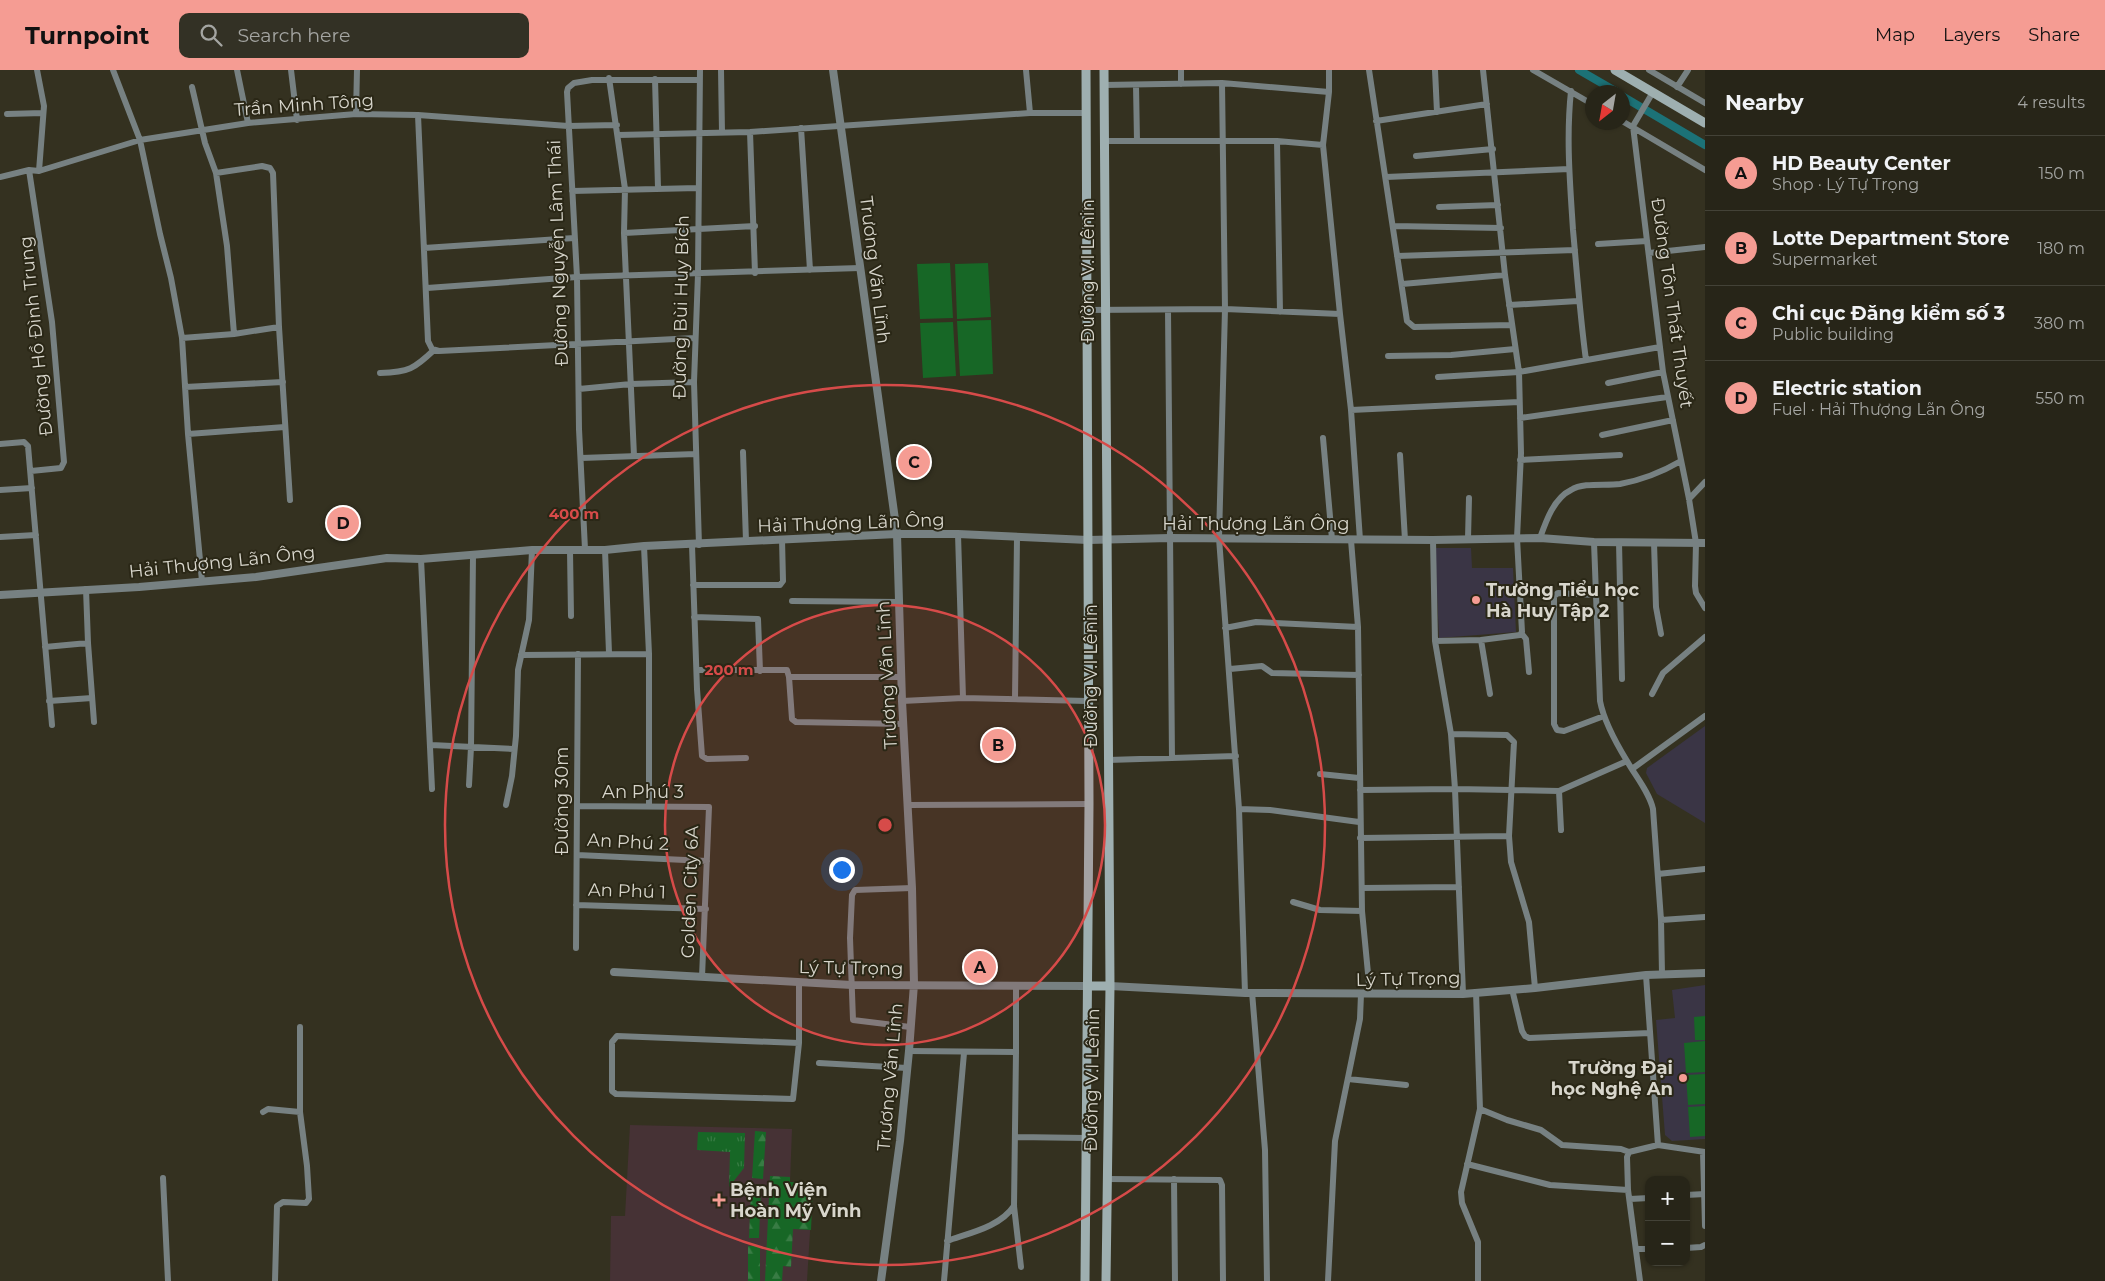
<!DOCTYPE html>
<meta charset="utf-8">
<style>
:root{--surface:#272518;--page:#333125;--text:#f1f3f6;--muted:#a4a5a2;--line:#434237;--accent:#f59c93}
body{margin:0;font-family:Montserrat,sans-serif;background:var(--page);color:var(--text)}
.controls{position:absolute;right:15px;bottom:15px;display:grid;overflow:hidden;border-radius:10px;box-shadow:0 1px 4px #0004}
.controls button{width:45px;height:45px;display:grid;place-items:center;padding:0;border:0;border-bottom:1px solid var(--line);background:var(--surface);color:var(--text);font:25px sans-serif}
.compass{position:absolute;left:1585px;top:15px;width:45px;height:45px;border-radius:50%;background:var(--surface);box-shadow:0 1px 4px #0004;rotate:211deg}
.you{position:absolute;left:841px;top:799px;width:18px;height:18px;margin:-12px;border:4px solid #fff;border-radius:50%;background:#1a73e8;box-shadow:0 0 0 8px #1a73e833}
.badge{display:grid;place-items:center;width:32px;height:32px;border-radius:50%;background:var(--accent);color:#111;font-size:16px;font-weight:700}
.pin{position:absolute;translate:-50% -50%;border:2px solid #fff;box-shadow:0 1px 5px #0006}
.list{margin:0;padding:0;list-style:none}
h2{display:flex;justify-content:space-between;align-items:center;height:65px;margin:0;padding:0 20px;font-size:21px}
h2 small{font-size:16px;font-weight:400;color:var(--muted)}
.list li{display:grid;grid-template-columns:32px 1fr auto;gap:15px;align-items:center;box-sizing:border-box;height:75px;padding:0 20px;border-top:1px solid var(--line)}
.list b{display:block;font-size:19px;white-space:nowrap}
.list p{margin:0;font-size:16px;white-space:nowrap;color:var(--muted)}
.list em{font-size:16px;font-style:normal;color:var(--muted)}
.icon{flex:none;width:28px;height:28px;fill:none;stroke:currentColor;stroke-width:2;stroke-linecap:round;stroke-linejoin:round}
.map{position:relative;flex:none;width:1705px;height:1211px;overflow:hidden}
header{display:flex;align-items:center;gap:30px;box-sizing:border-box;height:70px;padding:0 25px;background:var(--accent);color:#111}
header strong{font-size:24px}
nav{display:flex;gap:28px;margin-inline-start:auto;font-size:18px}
.search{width:350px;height:45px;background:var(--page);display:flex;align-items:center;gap:12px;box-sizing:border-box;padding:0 18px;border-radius:10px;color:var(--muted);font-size:19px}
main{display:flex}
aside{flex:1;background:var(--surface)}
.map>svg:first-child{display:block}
.education{fill:#3a3545}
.medical{fill:#463235}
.grass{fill:url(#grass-tufts)}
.forest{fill:url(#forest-firs)}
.pitch{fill:#176726}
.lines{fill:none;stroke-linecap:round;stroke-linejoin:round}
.canal{stroke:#1c7277;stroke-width:8}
.minor{stroke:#778182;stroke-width:6}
.tertiary{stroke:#778182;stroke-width:8}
.secondary{stroke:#9eafb0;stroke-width:9}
.ring{fill:none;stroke:#d64b49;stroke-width:2.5}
.poi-dot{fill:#f59c93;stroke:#2a2716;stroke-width:2}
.labels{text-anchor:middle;stroke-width:4;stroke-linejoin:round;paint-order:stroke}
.street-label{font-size:18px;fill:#d8d6cc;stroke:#2a2716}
.poi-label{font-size:18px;font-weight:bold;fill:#d8d6cc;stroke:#2a2716;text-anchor:start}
.centre{fill:#d64b49;stroke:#2a2716;stroke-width:2.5}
.ring-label{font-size:15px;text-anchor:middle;font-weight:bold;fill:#d64b49;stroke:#2a2716;stroke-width:4;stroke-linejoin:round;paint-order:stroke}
</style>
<header>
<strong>Turnpoint</strong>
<div class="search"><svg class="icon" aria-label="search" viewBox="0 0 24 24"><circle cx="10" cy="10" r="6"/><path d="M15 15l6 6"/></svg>Search here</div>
<nav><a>Map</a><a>Layers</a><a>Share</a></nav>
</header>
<main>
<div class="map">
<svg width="1705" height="1211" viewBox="0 0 1705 1211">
<defs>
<pattern id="grass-tufts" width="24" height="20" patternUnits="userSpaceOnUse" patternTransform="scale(1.25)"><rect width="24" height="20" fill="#176726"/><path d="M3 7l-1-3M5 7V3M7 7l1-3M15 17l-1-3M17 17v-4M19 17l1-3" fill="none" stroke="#387c44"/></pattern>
<pattern id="forest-firs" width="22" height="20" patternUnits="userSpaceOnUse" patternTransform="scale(1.25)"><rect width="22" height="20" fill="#176726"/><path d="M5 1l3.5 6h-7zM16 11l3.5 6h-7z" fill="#387c44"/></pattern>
</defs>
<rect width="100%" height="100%" fill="#343120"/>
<path class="education" d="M1435,478H1471L1472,498H1513L1516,562L1439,568Z
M1705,656V753L1657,724L1646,703L1647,698Z
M1705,915V1069L1672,1071L1665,1065L1656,950L1675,948L1672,920Z"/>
<path class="medical" d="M630,1055L792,1059L790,1112L813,1113L807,1211H610L611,1146H625Z"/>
<path class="grass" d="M698,1062L745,1063L744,1098L729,1117L730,1082L697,1080Z"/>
<path class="forest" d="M755,1061L766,1062L763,1109L752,1108Z
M770,1106L790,1107V1112L813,1113L811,1160L793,1159L791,1197L783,1196L782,1211H765Z
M751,1118L761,1119L759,1168H749Z
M748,1176H760V1211H748Z"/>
<path class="pitch" d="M950,193L953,248L920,249L917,194Z
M988,193L991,247L957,249L955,194Z
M991,250L993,304L960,306L957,251Z
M953,252L956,306L923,308L920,253Z
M1705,946V970H1695L1694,947Z
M1705,971V1002L1686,1003L1684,973Z
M1705,1004V1034L1688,1035L1686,1005Z
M1705,1036V1066L1690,1067L1688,1037Z"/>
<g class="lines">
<path class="canal" d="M1579,0L1617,22
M1622,26L1705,75"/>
<path class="minor" d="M37,0L44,36L39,101
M113,0L140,70L160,164L171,208L182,268L188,364L202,511
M237,0L248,53
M291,0L297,50
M721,0L722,62
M1026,0L1030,43
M1181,0V14
M1329,0V22L1323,75L1340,244L1351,340L1360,470
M1369,0L1407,251L1414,257L1512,255
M1435,0L1437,42
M1533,0L1592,34
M1649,0L1705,33
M609,8L625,119L624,163L634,386
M655,9L658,118
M1222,13L1225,239L1219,468L1239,739L1245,923
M1104,15L1222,13L1329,22
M1136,15L1137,71
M192,17L205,73L216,103L227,176L234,264
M1677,17L1688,0
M1571,21C1566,68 1570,113 1573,160C1577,203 1580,246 1586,290
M1653,22L1633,56L1663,302L1689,429L1696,473L1695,516L1696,523L1705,538
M7,44L43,43
M356,44L357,0
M418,45L428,271L432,279L439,281L695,268
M1376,51L1487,34
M1622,51L1705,100
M801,58L810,200
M750,62L755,203
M618,65L750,62L1030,43H1086
M1103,71H1277L1323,75
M1277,71L1280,242
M1416,86L1493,79
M29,100L52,252L64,392L61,398L31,401
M216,103L262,96L270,98L273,103L279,257L290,430
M0,107L29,100L39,101L140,70L248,53L356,44L418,45L568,56L617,55
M1386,107L1569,99
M572,121L698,118
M1439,137L1498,135
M1394,156L1501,158
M624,163L755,156
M1598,174L1647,171
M424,178L574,168
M1649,183L1705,177
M1397,186L1575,180
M1402,214L1505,205
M427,218L577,207L860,198
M1509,235L1578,231
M1087,240L1225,239L1340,244
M1168,240L1172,688
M182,268L234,264L279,257
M1388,286L1451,285L1515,279
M380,303C409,302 414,299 434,280
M1438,307L1519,302L1660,277
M1608,313L1663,302
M185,317L283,312
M579,319L631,314L694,312
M1351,340L1519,332
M1520,348L1667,327
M188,364L285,357
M1602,365L1673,350
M1323,368L1332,469
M0,374L24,372L28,376L52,655
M743,382L746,471
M1400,385L1405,470
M581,388L696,384
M1520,390L1620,385
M0,420L32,418
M1689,429L1705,412
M958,464L963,628
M0,467L36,465
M1540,468C1546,451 1554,428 1571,420C1584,412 1605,416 1620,414C1642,410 1662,402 1681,391
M1468,469L1469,428
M1351,470L1358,557L1362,841L1370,924
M1433,470L1435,571L1451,664L1455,719L1463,924
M1594,472L1600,631C1604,652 1616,673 1627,691C1636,707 1649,722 1653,739L1661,850L1662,904
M1619,472L1622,609
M1654,472L1656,537L1661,564
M692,475L697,619L702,686L707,689L746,688
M699,475L694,312L698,204L700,0
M644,476L649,584V736
M585,479L579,359L577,207L567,22L568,18L574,13L592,10H699
M605,480L609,583
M570,481L571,546
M421,489L432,719
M693,515H780L783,511L782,469
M86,519L88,573L94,652
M1595,525L1558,523L1554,526V654L1557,660L1564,661L1604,646
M792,531L899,532
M694,547L758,549L760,601
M1225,558L1256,552L1358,557
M1522,564L1526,569L1529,602
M1481,570L1490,624
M1435,571L1481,570L1520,565L1522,562L1517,468L1521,383L1519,302L1505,205L1483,0
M45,577L88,573
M521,585L649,584
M1230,599L1262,596L1272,603L1359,605
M697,600H787L789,607L792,649L796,652L904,654
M789,607H902
M1652,624L1663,603L1705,567
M1015,628L1017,468
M49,631L92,628
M902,631L963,628L1087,631
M1451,664L1507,665L1514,672L1509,766L1511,792L1529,852L1535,918
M431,675L514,679
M1108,690L1236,686
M1632,699L1705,646
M1320,704L1359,708
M469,715L471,677L473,485
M1360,720L1455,719L1559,721L1627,691
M1559,721L1561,760
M506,735L512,706L516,666L518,600L529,550L532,480
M908,735L1089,734
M578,736L709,737L702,907
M1239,739L1270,740L1359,752
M1360,768L1509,766
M577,785L707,791
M1658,804L1705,799
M1362,818L1459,817
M1293,832L1320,840L1362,841
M576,835L706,839
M1661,850L1705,847
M576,878L578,584
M1646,905L1658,1075
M799,913V973L793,1029L616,1024L612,1021V972L617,966L799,973
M1512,919L1522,961L1525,966L1529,968L1650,963
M1252,922L1265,1080L1267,1211
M1476,922L1480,1039L1461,1122L1462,1133L1478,1172V1211
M910,957L853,950L850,868L852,825L855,820L912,818
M909,981L1016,982L1014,1136L1021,1197
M1016,982V915
M819,993L907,998
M1348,1009L1406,1015
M1480,1039L1507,1050L1541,1060L1562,1075L1621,1079L1629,1082L1658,1075L1705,1082
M263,1042L268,1039L300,1042
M1016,1067L1086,1068
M1629,1082L1627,1087L1628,1120L1640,1211
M1703,1082L1705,1156
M1467,1094L1550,1115L1628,1120
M163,1108L168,1211
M1107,1109L1220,1110L1222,1115L1223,1211
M1174,1109L1175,1211
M1686,1125L1705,1124
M1630,1129L1649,1128
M947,1171C969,1163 1000,1157 1014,1136
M1686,1178L1701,1177L1705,1175
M1636,1179H1649
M275,1211L277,1136L283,1132L306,1133L309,1129L307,1096L300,1042V957
M944,1211L964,983
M1328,1211L1335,1071L1360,949L1361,924"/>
<path class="tertiary" d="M833,0L897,464L902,631L912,818L914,914L909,981L900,1071L881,1211
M0,525L139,517L256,507L387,488L421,489L532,480H605L644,476L897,464H958L1088,470L1170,468L1433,470L1540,468L1594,472L1705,473
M614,902L852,915L1088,916
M1110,916L1245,923L1463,924L1535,918L1646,905L1705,903"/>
<path class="secondary" d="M1104,0L1110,916L1106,1211
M1615,0L1705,53
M1088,916H1110
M1085,1211L1089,734L1086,0"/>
</g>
<circle cx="885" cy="755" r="220" fill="#d64b49" fill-opacity=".12"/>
<g class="ring">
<circle cx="885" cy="755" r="220"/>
<circle cx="885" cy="755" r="440"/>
</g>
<g class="poi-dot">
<circle cx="1476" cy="530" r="5"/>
<circle cx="1683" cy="1008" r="5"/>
<path d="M716.5 1122.5h5v5h5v5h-5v5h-5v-5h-5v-5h5z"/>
</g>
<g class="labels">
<g class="street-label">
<text transform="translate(304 35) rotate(-4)" y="6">Trần Minh Tông</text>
<text transform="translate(558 183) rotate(-92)" y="6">Đường Nguyễn Lâm Thái</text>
<text transform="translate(875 200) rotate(83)" y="6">Trương Văn Lĩnh</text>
<text transform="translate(1088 201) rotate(-90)" y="6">Đường V.I Lênin</text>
<text transform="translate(1672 233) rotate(82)" y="6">Đường Tôn Thất Thuyết</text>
<text transform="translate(681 237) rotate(-89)" y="6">Đường Bùi Huy Bích</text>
<text transform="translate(36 266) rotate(-96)" y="6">Đường Hồ Đình Trung</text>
<text transform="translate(851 453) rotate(-2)" y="6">Hải Thượng Lãn Ông</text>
<text x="1256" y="460">Hải Thượng Lãn Ông</text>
<text transform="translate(222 492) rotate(-6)" y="6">Hải Thượng Lãn Ông</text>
<text transform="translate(887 605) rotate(-93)" y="6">Trương Văn Lĩnh</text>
<text transform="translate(1091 606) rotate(-90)" y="6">Đường V.I Lênin</text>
<text x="643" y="728">An Phú 3</text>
<text transform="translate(562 731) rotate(-90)" y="6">Đường 30m</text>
<text transform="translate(628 772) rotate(3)" y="6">An Phú 2</text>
<text transform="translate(627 821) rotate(2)" y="6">An Phú 1</text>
<text transform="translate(690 822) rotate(-88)" y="6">Golden City 6A</text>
<text transform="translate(851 898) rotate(1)" y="6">Lý Tự Trọng</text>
<text transform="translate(1408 909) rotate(-1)" y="6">Lý Tự Trọng</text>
<text transform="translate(890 1007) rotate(-85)" y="6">Trương Văn Lĩnh</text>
<text transform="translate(1092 1010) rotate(-89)" y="6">Đường V.I Lênin</text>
</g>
<g class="poi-label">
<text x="1486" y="526">Trường Tiểu học<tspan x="1486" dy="21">Hà Huy Tập 2</tspan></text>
<text x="1673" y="1004" text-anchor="end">Trường Đại<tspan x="1673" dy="21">học Nghệ An</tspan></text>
<text x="730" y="1126">Bệnh Viện<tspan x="730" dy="21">Hoàn Mỹ Vinh</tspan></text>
</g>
</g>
<circle cx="885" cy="755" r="8" class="centre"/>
<g class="ring-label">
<text x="574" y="449">400 m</text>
<text x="729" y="605">200 m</text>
</g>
</svg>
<div class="controls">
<button>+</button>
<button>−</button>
</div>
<svg class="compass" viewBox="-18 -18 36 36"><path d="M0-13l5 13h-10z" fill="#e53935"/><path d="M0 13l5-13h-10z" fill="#a4a5a2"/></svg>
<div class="you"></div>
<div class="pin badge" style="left:980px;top:897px">A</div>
<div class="pin badge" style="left:998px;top:675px">B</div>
<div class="pin badge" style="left:914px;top:392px">C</div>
<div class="pin badge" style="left:343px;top:453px">D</div>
</div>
<aside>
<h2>Nearby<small>4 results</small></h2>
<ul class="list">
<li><span class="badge">A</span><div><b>HD Beauty Center</b><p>Shop · Lý Tự Trọng</p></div><em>150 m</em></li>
<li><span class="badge">B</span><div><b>Lotte Department Store</b><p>Supermarket</p></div><em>180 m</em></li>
<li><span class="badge">C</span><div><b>Chi cục Đăng kiểm số 3</b><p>Public building</p></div><em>380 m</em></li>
<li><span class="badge">D</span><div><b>Electric station</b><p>Fuel · Hải Thượng Lãn Ông</p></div><em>550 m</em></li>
</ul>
</aside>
</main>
